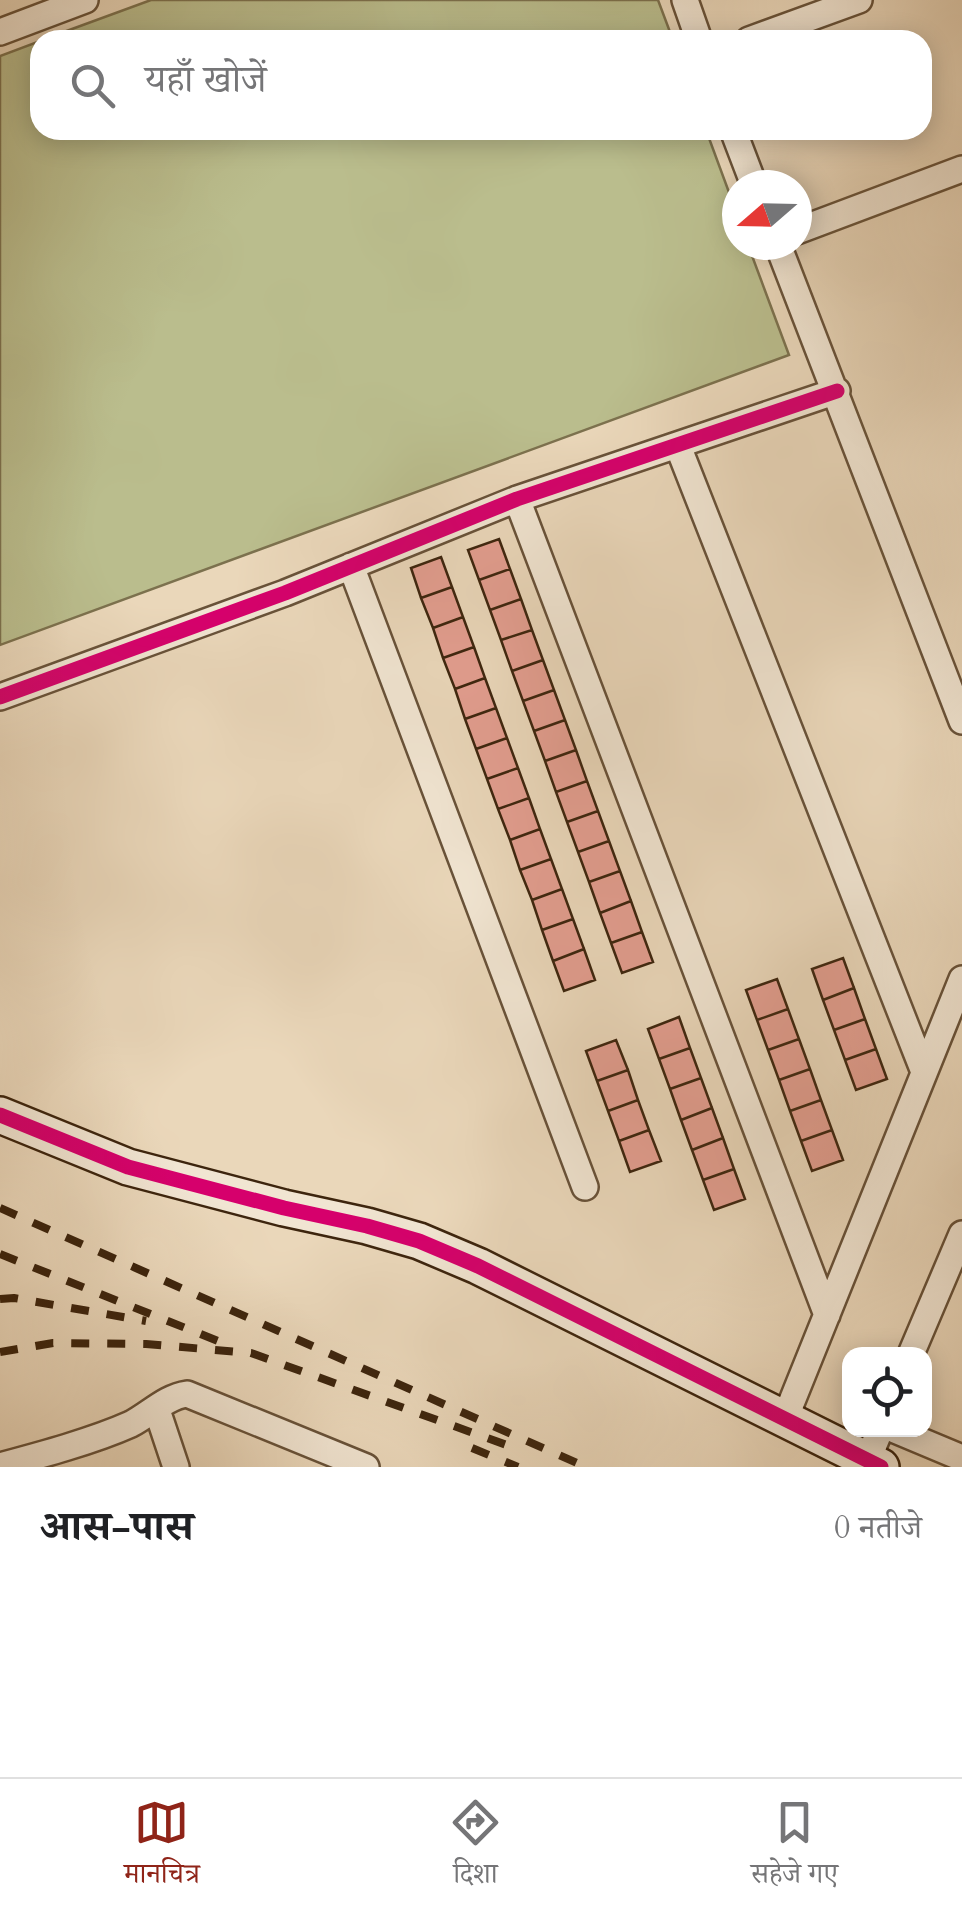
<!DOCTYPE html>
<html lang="hi">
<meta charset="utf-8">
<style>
:root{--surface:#fff;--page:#f6f6f6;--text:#202124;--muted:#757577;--line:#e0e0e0;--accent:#8f2418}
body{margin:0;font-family:Cardo,"Noto Serif Devanagari",serif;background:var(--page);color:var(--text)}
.controls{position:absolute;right:30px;bottom:30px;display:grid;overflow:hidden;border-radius:20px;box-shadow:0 5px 25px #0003}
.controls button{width:90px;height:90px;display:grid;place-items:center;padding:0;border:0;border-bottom:2px solid var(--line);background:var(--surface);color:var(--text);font:50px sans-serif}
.compass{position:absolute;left:722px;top:170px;width:90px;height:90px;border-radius:50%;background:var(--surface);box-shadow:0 5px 25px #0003;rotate:250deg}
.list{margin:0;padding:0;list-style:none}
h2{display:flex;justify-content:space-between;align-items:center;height:130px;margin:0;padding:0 40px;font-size:42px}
h2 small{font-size:32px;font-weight:400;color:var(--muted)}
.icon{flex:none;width:55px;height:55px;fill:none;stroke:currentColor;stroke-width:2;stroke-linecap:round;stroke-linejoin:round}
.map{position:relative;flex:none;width:962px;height:1467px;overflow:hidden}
.search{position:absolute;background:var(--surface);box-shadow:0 5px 25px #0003;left:30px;right:30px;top:30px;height:110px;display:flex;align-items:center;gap:25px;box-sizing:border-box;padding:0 35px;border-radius:30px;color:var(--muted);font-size:38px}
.sheet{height:310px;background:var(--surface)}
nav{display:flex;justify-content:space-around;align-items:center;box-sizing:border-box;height:140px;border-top:2px solid var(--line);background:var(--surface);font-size:28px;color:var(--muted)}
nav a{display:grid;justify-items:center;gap:5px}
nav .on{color:var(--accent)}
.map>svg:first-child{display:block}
.green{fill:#babd8d;stroke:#7c714e;stroke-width:2.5}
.building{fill:#e39e90;stroke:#3d250e;stroke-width:2.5}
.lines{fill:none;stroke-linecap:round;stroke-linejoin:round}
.street-casing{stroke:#685239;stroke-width:30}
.secondary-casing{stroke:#3d250e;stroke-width:40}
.street{stroke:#f1e5d2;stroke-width:25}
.secondary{stroke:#f1e5d2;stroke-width:35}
.rail{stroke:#3d250e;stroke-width:8;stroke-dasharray:18 18;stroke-linecap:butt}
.cycleway-casing{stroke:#f1e5d2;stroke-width:21}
.cycleway{stroke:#d6006c;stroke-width:15}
</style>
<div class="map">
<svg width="962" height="1467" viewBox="0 0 962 1467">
<rect width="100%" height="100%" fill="#ead7ba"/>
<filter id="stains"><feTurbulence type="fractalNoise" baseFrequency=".002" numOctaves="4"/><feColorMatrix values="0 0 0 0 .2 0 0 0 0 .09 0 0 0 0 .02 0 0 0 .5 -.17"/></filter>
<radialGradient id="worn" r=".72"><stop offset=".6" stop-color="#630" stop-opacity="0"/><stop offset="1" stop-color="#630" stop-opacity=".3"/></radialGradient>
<path class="green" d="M151,0H658L673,40H42Z
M40,41V130H706L737,214V245H748L789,355L0,645V56Z"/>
<path class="building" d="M499,539L510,569L479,580L468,550Z
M441,557L452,587L421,598L411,568Z
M510,569L521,599L490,610L479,580Z
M452,587L463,617L433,628L421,598Z
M521,599L532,630L501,640L490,610Z
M463,617L474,647L443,658L433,628Z
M532,630L543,660L512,671L501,640Z
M474,647L485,678L455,689L443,658Z
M543,660L554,690L523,701L512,671Z
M485,678L496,708L465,719L455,689Z
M554,690L565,720L534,731L523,701Z
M496,708L507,738L476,749L465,719Z
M565,720L576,750L545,761L534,731Z
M507,738L518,768L487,779L476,749Z
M576,750L587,781L556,792L545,761Z
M518,768L529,798L498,809L487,779Z
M587,781L598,811L567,822L556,792Z
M529,798L540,829L510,840L498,809Z
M598,811L609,841L578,852L567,822Z
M540,829L551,859L520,870L510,840Z
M609,841L620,871L589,882L578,852Z
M551,859L562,889L532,900L520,870Z
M620,871L631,901L600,913L589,882Z
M562,889L573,919L542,930L532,900Z
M631,901L642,932L611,943L600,913Z
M573,919L584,949L553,961L542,930Z
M642,932L653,962L622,973L611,943Z
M584,949L595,980L564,991L553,961Z
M843,958L854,988L823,1000L812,969Z
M777,979L788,1009L757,1020L746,990Z
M854,988L865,1019L834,1030L823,1000Z
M788,1009L799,1039L768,1050L757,1020Z
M679,1017L690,1048L659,1059L648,1029Z
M865,1019L876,1049L845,1060L834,1030Z
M799,1039L810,1069L779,1080L768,1050Z
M616,1040L628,1070L597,1081L586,1051Z
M690,1048L701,1078L670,1089L659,1059Z
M876,1049L887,1079L856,1090L845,1060Z
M810,1069L821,1100L790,1111L779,1080Z
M628,1070L638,1100L608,1111L597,1081Z
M701,1078L712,1108L681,1120L670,1089Z
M638,1100L649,1130L619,1141L608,1111Z
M821,1100L832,1130L801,1141L790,1111Z
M712,1108L723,1138L692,1150L681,1120Z
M649,1130L661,1161L630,1172L619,1141Z
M832,1130L843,1160L812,1171L801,1141Z
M723,1138L734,1169L703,1180L692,1150Z
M734,1169L745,1199L714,1210L703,1180Z"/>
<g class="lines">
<defs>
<path id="street" d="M685,0L699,40
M0,32L85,0
M749,40L859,0
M733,130L754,185
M797,231L962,169
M778,245L962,721
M678,446L924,1072
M517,499L827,1315
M351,566L585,1187
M0,697L285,593L517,499L837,391
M911,1354L962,1234
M157,1410L176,1467
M784,1421L962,979
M895,1430L962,1458
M867,1462L880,1430
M0,1466C41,1455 93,1441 131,1424C150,1414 166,1397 187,1394L366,1467"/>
<path id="secondary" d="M0,1115L128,1167L284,1208L367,1226L419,1241L478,1266L881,1467"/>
</defs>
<use href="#street" class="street-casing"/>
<use href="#secondary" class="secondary-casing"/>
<use href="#street" class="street"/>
<use href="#secondary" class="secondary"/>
<path class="rail" d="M0,1208L586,1467
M0,1254L223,1343
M0,1299L14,1298L146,1321
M0,1352L53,1343L146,1344L251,1353L515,1448
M472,1448L518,1467"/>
<defs>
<path id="cycleway" d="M0,697L285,593L517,499L837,391
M0,1115L128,1167L284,1208L367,1226L419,1241L478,1266L881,1467"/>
</defs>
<use href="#cycleway" class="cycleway-casing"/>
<use href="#cycleway" class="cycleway"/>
</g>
<rect width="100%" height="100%" filter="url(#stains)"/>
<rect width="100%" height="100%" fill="url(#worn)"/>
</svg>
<div class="controls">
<button><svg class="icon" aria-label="locate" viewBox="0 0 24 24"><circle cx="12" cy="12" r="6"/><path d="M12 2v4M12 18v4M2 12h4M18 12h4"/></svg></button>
</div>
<svg class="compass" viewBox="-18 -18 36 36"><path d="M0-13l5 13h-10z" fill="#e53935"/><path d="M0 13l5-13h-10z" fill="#757577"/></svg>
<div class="search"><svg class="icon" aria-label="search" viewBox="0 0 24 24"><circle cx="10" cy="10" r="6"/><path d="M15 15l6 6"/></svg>यहाँ खोजें</div>
</div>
<section class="sheet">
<h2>आस-पास<small>0 नतीजे</small></h2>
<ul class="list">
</ul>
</section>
<nav>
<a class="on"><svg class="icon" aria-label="map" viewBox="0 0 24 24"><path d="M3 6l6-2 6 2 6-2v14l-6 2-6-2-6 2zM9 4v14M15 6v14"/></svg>मानचित्र</a>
<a><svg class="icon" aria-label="directions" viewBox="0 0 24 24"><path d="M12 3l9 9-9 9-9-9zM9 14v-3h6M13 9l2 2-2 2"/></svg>दिशा</a>
<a><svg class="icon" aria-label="saved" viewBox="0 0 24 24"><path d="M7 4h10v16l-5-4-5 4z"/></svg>सहेजे गए</a>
</nav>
